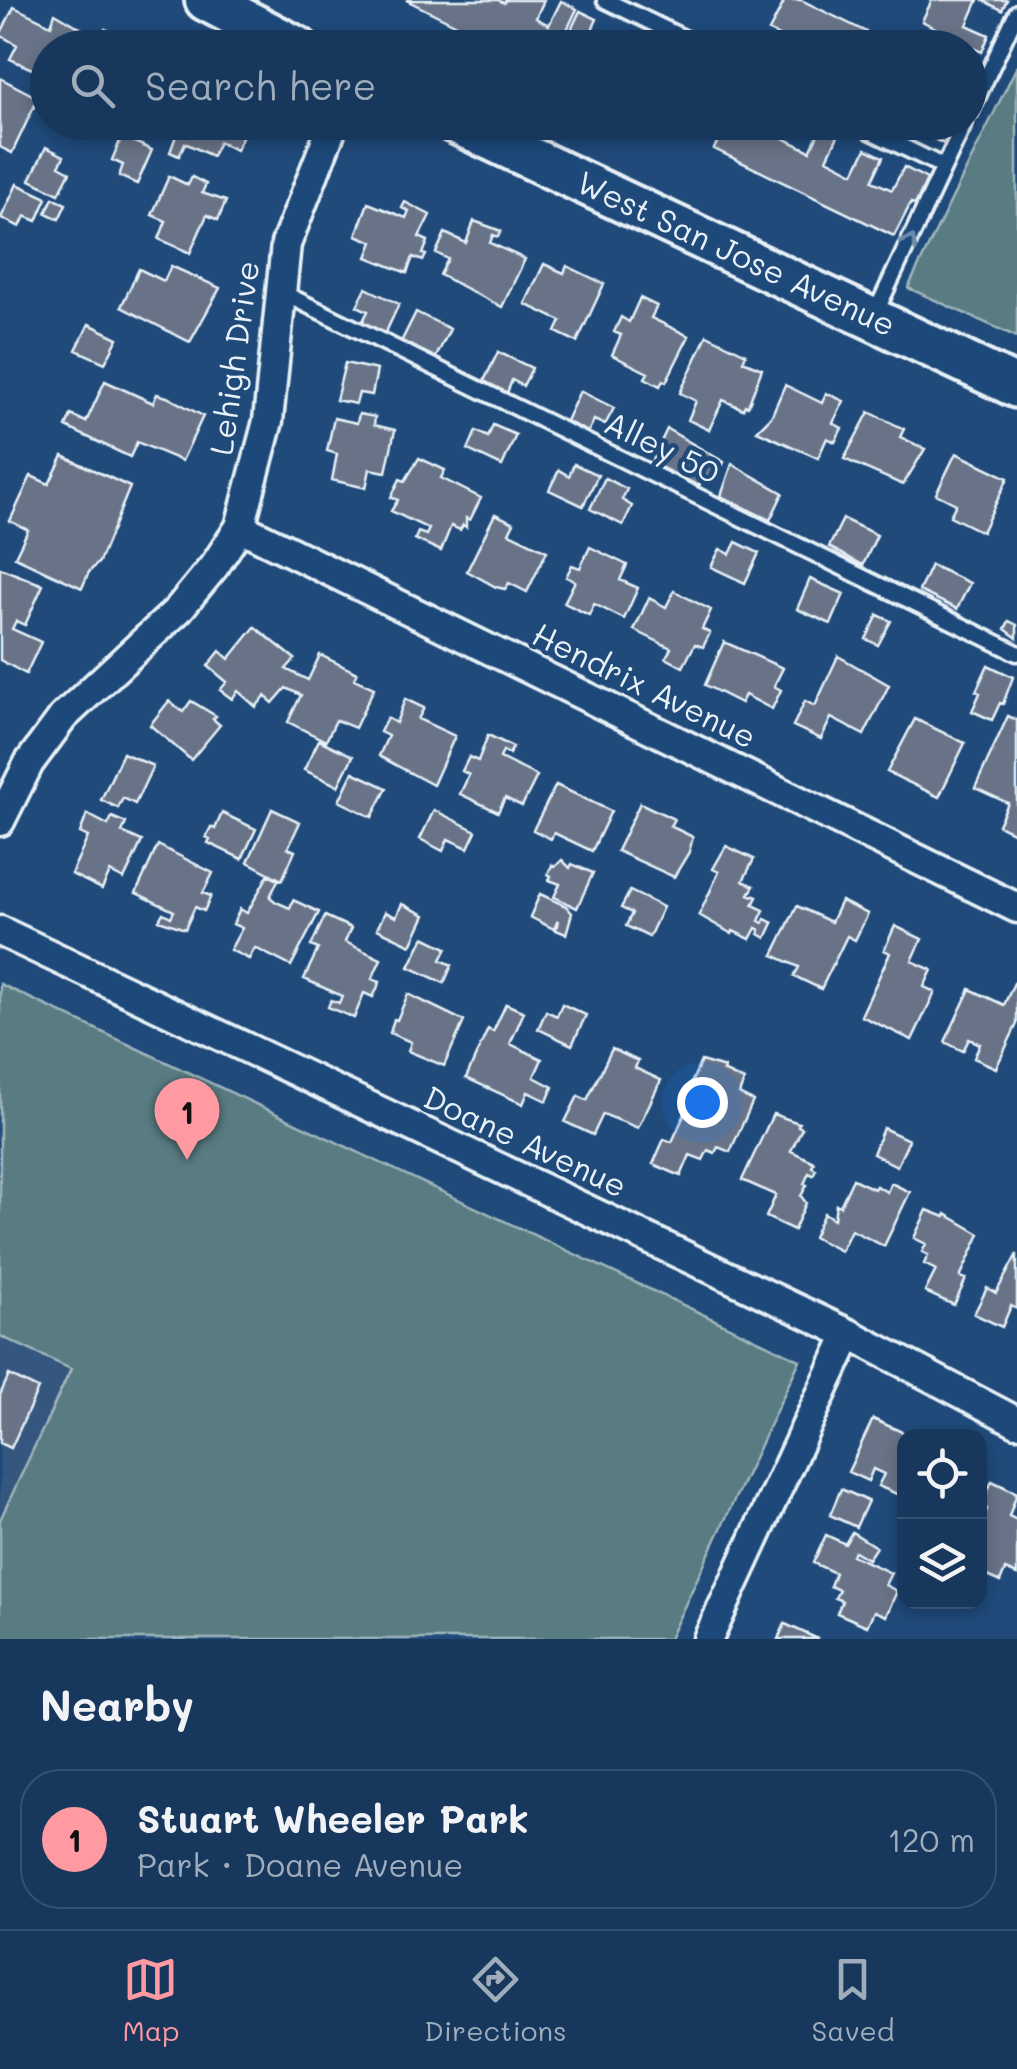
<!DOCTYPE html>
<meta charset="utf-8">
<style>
:root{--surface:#17385c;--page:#203f62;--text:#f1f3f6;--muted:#9eacbb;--line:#365272;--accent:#ff9aa2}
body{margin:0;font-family:Mali,sans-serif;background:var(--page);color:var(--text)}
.controls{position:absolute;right:30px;bottom:30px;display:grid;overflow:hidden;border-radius:20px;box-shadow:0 5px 15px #0003}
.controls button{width:90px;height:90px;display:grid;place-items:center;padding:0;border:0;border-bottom:2px solid var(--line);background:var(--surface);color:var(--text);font:50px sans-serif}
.you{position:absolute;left:702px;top:1102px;width:35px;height:35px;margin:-25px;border:8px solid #fff;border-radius:50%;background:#1a73e8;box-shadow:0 0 0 15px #1a73e833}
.badge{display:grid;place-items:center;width:65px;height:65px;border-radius:50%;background:var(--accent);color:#111;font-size:32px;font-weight:700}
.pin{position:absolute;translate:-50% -82px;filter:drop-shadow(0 2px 5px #0008)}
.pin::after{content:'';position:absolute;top:52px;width:35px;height:30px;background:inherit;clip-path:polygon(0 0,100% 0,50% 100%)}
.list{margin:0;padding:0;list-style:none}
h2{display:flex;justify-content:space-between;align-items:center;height:130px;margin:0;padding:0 40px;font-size:42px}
h2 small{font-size:32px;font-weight:400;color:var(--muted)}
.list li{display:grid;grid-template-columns:65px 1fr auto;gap:30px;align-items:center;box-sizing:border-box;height:140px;margin:0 20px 20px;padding:0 20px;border:2px solid var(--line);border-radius:40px}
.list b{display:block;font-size:38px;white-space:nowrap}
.list p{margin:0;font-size:32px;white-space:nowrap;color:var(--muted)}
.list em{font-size:32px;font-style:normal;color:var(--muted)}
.icon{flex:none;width:55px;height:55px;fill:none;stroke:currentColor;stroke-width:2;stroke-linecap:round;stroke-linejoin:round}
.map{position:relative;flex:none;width:1017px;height:1639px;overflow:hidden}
.search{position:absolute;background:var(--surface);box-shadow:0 5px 15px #0003;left:30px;right:30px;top:30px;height:110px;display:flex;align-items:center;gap:25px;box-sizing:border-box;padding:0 35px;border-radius:55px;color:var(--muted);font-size:38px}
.sheet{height:290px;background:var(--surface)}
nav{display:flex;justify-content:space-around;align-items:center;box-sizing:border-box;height:140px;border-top:2px solid var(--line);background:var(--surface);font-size:28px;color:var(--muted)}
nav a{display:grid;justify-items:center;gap:5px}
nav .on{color:var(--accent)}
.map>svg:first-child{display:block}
.built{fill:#35567e}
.green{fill:#597c81;stroke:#a0b6bc;stroke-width:2.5}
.building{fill:#687387;stroke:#e8f1f8;stroke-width:2.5}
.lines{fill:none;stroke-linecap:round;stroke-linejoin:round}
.lane-casing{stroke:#e8f1f8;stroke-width:21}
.street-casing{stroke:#e8f1f8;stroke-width:35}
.secondary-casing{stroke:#e8f1f8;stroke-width:48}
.lane{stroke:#1f4a7a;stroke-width:14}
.street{stroke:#1f4a7a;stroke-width:28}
.secondary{stroke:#1f4a7a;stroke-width:40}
.oneway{stroke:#6f8dac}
.labels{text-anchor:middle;stroke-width:9;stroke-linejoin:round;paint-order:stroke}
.street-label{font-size:32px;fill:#e8f1f8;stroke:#1f4a7a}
</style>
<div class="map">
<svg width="1017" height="1639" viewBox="0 0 1017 1639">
<rect width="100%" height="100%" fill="#1f4a7a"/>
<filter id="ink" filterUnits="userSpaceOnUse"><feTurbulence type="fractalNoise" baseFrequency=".01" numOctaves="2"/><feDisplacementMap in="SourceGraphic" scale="20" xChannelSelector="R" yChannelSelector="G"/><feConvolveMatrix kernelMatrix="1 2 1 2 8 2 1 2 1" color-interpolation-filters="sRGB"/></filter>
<g filter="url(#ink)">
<path class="built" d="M0,1336L71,1369L0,1520Z"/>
<path class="green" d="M1017,66V337L908,288Z
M0,984L800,1360L669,1639H0V1520L71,1369L0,1336Z"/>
<path class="building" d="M406,0H498L504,3L506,0H544L536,18L549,25L561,1L577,9L564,36L561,34L554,48H504Z
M785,0H801L899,48H803L769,31Z
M932,0H978L967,25L989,35L982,52L922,21Z
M982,0H1007L1002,10Z
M14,7L51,25L55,13L84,30L75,48H48L47,76L10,59L17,45L0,35Z
M580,11L597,19L586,43L596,48H568L571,40L567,38Z
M105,29L114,33L112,38L133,48H95Z
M625,33L642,41L639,48H617Z
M0,78L38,98L12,153L0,147Z
M181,122H249L236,150L219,142L212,156L185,143L179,156L170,152Z
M659,122H699L692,139Z
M727,122H750L765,130L768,122H788L781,137L810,151L821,128L838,136L827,159L854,173L866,149L883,157L872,181L892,190L904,167L927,179L915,205L911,203L894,236L714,149Z
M933,122H954L944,144L927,136Z
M122,136L152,150L137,184L119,176L123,165L112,160Z
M46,147L64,156L59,166L70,172L59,194L30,180Z
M169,176L188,185L192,177L206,184L202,193L226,201L218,220L207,215L190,253L159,239L166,221L152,215Z
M17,184L47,198L37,221L25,216L20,227L1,218Z
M53,198L66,204L59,219L46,213Z
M405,202L430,215L419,237L428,241L423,254L426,255L423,261L413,257L407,273L367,257L373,242L356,235L368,203L406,218L409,211L402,208Z
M474,221L501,231L498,237L493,235L490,243L525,259L502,307L440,275L448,259L436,253L445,233L466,243Z
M544,264L564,273L567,266L604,284L577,342L556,332L561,321L525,304Z
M171,266L220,288L190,342L121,307L139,269L164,281Z
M366,288L399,304L385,334L362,323L368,311L357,306Z
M640,298L657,306L651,318L689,336L666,382L663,380L660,386L645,378L648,373L612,355L621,335L614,332L621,317L629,322Z
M416,312L450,329L434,361L401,342Z
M89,324L118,338L105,363L76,350Z
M707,335L746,354L743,361L762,369L748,406L745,405L743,409L723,400L709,430L688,420L696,401L680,393Z
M498,352L532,368L523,386L512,380L507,393L484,381Z
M345,363L377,370L372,395L359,393L356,404L336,400Z
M105,381L153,403L157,394L167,397L203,416L182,461L137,442L130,457L66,427L71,415L86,422Z
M785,385L822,403L826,393L844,401L833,423L842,428L835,442L827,438L818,458L757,431L771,417Z
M580,391L614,408L605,425L594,420L588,432L566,421Z
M869,412L904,429L900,437L925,449L903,485L844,459Z
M359,414L375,417L374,425L395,430L386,472L370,469L366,488L332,480L337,454L327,451L334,418L357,423Z
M493,425L516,435L502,466L468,450L476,431L488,437Z
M667,429L724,462L715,481L704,475L699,486L651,463Z
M956,453L1008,478L982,532L950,516L956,504L936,494Z
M63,456L130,487L99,562L89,572L82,588L15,557L28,530L10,521L31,476L49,484Z
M419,458L445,470L441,478L481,498L470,520L466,518V527L463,525L460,530L451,526L441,551L415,539L418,532L426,535L429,529L391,511L398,500L391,497L400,479L405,481Z
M574,464L598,475L583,506L549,490L559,470L569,476Z
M732,464L783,493L770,520L721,496Z
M605,478L627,489L622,500L632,506L623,525L590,509Z
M495,514L514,523L509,533L547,551L527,592L509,583L505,589L496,587L467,571Z
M843,519L877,535L863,565L829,547Z
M736,542L759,553L745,583L711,567L720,549L730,554Z
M590,547L627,565L620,580L638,588L624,619L594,604L589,615L564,603L575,581L566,577L572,565L580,568Z
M931,565L970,583L957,609L919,591Z
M0,568L43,585L25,625L16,621L12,629L41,642L26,674L0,660Z
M810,579L844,594L831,624L797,609Z
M674,591L711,610L702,629L710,633L703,647L695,644L683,667L666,658L671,648L634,630L649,598L666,607Z
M878,615L891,621L878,645L866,639Z
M1009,621L1017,625V638L1005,629Z
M255,627L295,659L286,669L308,680L320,655L357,673L354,679L374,688L355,728L336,720L326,741L288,722L301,695L286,688L273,703L265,696L256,707L238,691L232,699L220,690L227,682L208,666L220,651L229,659Z
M724,642L783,668L774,686L781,690L772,709L745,695L741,703L705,685Z
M838,656L889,685L864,735L831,718L821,739L793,726L805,701L815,706Z
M988,665L1013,677L1003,704L1000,703L992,720L972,711L980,693L976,691Z
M405,699L424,708L418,719L455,736L433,785L379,756L388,736L380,732L387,718L396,723Z
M169,701L183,712L191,701L216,716L213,719L220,725L191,760L150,725Z
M1008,716L1017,720V834L998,825L1008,803L975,788Z
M915,719L965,743L939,797L887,772Z
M488,735L513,747L509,754L503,751L500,758L537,776L522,806L505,798L498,812L460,794L469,775L462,771L469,757L478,761Z
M319,740L353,756L338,786L304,770Z
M123,753L153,766L135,804L123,798L118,808L101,800Z
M353,772L387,788L372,817L339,801Z
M556,785L611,811L592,851L554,833L551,839L533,830Z
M640,803L674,819L670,826L693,837L689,852L674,877L617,851Z
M272,809L300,822L288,848L295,851L282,880L248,862Z
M434,810L476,831L468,848L448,839L443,851L420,839Z
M222,813L256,829L242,859L208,843L210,839L206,837L211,827L215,829Z
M87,814L108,825L112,817L126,823L122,832L142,841L124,879L110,872L102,889L71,874L88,837L80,833Z
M158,845L213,873L203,893L211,896L204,911L195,907L185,929L159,920L163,913L171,917L174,911L136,893Z
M726,846L754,859L743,881L754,886L749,894L757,897L753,905L764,910L759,921L763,923L765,919L773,923L766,938L759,934L760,930L756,928L750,939L733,931L732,934L699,915L719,872L713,869Z
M562,860L570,868L572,864L593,873L577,908L554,897L560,884L549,880L551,876L548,874L552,865L555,867Z
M268,875L278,880L270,897L276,902L290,908L293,900L319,912L291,966L255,948L249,959L230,950L242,928L233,924L240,909L247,913Z
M630,891L663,907L649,937L626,926L632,913L621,908Z
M540,894L566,906L572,913L566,934L556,930L558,920L554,929L530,917Z
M841,901L868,914L855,940L847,936L821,989L794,976L799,967L773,955L797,906L831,922Z
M402,904L425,915L411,945L377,929L385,912L396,917Z
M325,916L351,928L345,942L381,959L372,979L380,982L373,997L364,993L354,1018L328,1007L331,1000L339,1003L342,996L304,979L318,949L311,946Z
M895,926L922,939L912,961L932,970L924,987L935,992L912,1040L861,1016L890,953L884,950Z
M424,937L447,948L441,960L452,965L444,983L409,967Z
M1014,983L1017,985V1024L996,1068L974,1058L980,1044L969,1039L963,1051L945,1042L970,989L1004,1005Z
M408,994L464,1021L444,1066L408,1051L411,1042L390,1033L394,1019L397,1020Z
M506,1004L524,1012L510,1044L542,1059L534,1077L553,1087L547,1101L528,1092L523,1104L466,1078L488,1029L493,1032Z
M562,1004L586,1015L572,1045L538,1029L546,1011L557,1016Z
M612,1049L638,1061L635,1068L661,1080L638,1128L603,1114L593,1135L565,1122L578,1096L587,1100Z
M701,1061L725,1068L723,1071L744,1081L739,1094L753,1101L730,1152L718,1147L715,1153L708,1150L703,1160L690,1155L681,1176L653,1164L664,1139L672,1142L690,1102L684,1099Z
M773,1114L799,1123L798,1126L802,1128L791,1151L814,1162L812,1167L816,1169L813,1175L809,1173L804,1184L807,1185L801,1196L806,1203L794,1230L766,1217L776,1195L742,1180Z
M883,1128L909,1140L897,1166L873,1154Z
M853,1179L874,1189L876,1186L887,1192L891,1183L910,1192L884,1246L851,1230L841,1251L813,1237L824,1213L834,1219L836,1204L840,1206Z
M927,1210L945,1217L946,1214L980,1234L960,1277L966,1279L954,1305L925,1292L936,1270L924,1264L928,1255L922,1252L926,1244L914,1238Z
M1017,1254V1309L1011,1306L1002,1327L974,1314L987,1288L996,1293Z
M9,1375L38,1389L11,1448L0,1443V1395Z
M873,1419L911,1436H904V1497L878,1486L884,1474L873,1469L868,1481L848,1472Z
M992,1481L1017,1493L1009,1516L1017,1520V1575L1005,1570L1000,1582L980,1573V1525L987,1509L981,1506Z
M841,1489L868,1501L856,1527L830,1515Z
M852,1532L876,1547L868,1559L854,1551L852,1555L891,1573L885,1585L897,1591L886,1616L874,1611L867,1626L837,1613L842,1601L835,1598L839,1590L830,1586L835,1573L813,1563L826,1535L845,1544Z
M785,1624L818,1639H778Z"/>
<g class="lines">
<defs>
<path id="lane" d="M605,0L694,43
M970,113L1017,12
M852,122L944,167
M283,293L1017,653
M874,316L965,122"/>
<path id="street" d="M240,527L1017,908
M0,821L29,763L63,717L178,610L215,565L240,527L268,421L286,244L334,122
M0,931L849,1334L1017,1422
M708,1639L849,1334"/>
<path id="secondary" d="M206,0L298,48
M454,122L1017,387"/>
</defs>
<use href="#lane" class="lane-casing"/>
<use href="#street" class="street-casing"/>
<use href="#secondary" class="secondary-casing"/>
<use href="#lane" class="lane"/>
<use href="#street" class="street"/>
<use href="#secondary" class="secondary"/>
</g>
<defs><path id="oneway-chevron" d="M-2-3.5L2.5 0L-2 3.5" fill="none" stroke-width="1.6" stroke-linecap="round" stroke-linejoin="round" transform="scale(2.5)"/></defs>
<use class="oneway" href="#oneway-chevron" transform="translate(910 242) rotate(-64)"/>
</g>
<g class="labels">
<g class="street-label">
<text transform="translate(736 254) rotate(25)" y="11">West San Jose Avenue</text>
<text transform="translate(235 358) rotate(-82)" y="11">Lehigh Drive</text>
<text transform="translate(662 448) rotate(26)" y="11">Alley 50</text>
<text transform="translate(644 686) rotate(26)" y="11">Hendrix Avenue</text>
<text transform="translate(525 1142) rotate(25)" y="11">Doane Avenue</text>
</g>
</g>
</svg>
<div class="controls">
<button><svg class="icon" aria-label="locate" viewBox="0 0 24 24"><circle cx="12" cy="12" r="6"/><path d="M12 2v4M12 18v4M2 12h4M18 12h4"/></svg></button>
<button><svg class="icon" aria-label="layers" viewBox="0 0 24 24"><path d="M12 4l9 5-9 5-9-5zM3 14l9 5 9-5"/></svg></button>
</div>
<div class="you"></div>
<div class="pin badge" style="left:187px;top:1160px">1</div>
<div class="search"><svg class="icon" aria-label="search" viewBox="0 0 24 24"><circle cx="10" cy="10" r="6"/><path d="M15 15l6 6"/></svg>Search here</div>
</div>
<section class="sheet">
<h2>Nearby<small></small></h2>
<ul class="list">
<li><span class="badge">1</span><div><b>Stuart Wheeler Park</b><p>Park · Doane Avenue</p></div><em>120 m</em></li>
</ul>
</section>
<nav>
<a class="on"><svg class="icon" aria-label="map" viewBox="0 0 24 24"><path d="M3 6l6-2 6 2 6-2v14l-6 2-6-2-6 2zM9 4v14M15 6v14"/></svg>Map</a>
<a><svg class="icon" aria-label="directions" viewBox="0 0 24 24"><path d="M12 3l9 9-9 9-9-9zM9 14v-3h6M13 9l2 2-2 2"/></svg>Directions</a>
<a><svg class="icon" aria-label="saved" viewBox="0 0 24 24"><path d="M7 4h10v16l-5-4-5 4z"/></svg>Saved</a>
</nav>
